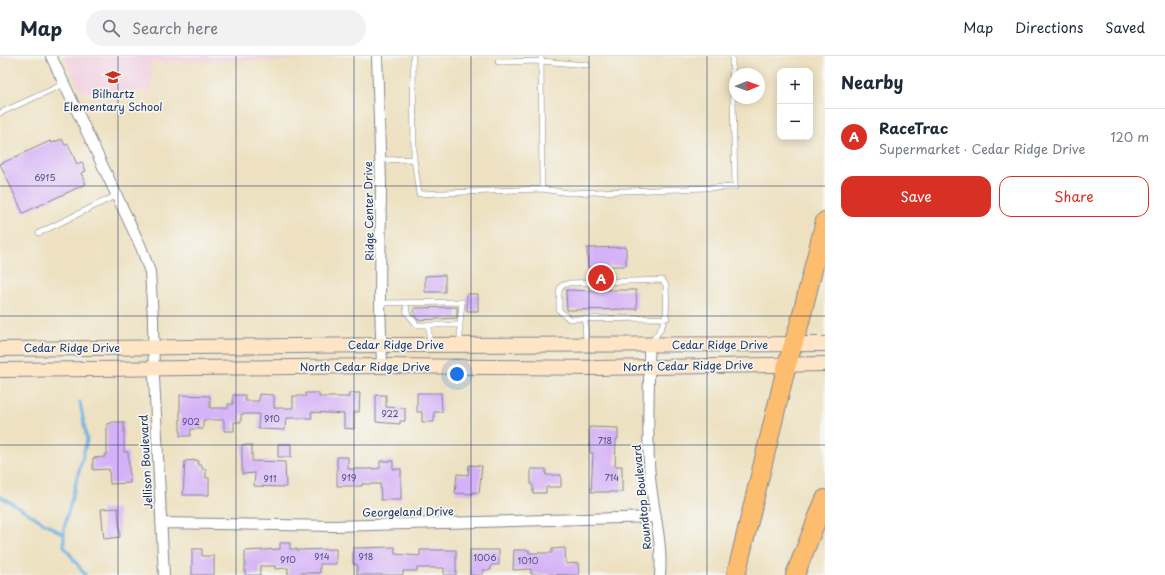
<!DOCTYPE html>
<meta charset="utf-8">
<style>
:root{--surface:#fff;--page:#f2f2f3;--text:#1f2937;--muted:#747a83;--line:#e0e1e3;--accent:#d93025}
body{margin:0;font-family:"Playpen Sans",sans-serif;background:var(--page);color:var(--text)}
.controls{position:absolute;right:12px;top:12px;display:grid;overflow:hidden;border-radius:8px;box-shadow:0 2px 10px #0003}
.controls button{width:36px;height:36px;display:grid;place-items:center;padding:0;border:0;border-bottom:1px solid var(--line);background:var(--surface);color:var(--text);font:20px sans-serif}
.compass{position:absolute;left:729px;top:12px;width:36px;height:36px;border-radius:50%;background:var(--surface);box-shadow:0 2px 10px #0003;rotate:89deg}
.you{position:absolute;left:457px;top:318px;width:14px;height:14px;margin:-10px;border:3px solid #fff;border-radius:50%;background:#1a73e8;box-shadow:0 0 0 6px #1a73e833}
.badge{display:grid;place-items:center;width:26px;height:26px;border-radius:50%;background:var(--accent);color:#fff;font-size:13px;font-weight:700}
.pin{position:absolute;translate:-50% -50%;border:2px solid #fff;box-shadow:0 1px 4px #0006}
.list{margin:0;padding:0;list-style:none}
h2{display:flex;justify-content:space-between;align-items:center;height:52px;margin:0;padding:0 16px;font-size:17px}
h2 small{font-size:13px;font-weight:400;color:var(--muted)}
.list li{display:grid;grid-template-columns:26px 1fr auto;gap:12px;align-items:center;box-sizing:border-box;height:56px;padding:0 16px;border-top:1px solid var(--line)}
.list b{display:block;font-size:15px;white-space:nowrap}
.list p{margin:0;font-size:13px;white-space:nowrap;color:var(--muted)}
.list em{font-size:13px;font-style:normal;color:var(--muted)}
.actions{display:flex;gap:8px;padding:12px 16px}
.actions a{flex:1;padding:9px 0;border:1px solid var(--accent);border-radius:12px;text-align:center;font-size:14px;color:var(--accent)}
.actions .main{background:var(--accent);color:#fff}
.icon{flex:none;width:22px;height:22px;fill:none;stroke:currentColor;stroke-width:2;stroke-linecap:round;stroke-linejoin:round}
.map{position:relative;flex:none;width:825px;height:519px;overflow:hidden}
header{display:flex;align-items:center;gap:24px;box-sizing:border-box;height:56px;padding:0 20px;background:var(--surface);border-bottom:1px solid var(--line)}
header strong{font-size:19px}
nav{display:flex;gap:22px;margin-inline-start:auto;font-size:14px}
.search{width:280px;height:36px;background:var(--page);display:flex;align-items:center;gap:10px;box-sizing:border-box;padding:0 14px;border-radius:22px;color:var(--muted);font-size:15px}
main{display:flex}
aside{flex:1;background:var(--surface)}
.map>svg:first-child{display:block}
.built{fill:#f2cfe1}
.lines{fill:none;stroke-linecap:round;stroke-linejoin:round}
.stream{stroke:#6eb4e5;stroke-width:3}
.building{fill:#d5b1f7}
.lane-casing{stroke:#848890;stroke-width:6}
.street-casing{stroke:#848890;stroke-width:12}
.secondary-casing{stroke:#848890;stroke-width:16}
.highway-casing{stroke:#848890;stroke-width:20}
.lane{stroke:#fff;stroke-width:5}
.street{stroke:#fff;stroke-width:10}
.secondary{stroke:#fee5c5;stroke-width:14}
.highway{stroke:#fcbd6e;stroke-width:18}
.grid{fill:none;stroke:#1b2f5e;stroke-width:1;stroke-opacity:0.55}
.labels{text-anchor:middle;stroke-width:3.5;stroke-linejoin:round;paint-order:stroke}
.number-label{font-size:9px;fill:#4a5084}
.poi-label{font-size:11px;fill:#1b2f5e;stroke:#f6f6f2}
.street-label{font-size:11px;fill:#1b2f5e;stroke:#f6f6f2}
</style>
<header>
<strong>Map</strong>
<div class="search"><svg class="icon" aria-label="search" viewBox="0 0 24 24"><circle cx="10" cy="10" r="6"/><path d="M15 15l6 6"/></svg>Search here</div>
<nav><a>Map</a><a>Directions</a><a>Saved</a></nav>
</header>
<main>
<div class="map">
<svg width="825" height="519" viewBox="0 0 825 519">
<rect width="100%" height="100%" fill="#f6f6f2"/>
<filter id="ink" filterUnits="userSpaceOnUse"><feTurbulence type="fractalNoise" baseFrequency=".025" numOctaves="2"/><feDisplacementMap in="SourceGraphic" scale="8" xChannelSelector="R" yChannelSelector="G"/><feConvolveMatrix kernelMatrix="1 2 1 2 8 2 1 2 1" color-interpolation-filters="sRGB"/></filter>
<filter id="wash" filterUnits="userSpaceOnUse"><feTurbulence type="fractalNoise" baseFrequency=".012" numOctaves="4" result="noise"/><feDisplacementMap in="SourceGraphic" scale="16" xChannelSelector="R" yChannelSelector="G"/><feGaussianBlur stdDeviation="0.9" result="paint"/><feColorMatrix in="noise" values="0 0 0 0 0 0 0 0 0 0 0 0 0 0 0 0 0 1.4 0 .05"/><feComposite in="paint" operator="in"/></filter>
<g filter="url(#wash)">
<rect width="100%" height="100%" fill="#ede1c1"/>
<path class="built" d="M64,0H336L278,5L152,6V35L81,36Z"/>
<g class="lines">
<path class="stream" d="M80,346L87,384L64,472V490L85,519
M0,440L64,479"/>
</g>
<g id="blocks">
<path class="building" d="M62,83L65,89L68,88L77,108L82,106L86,115L81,117L86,128L23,157L0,108L50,85L52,87Z
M626,191V210H608V222H595V211H588L587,192Z
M445,219V236H425V220Z
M595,230H608V234H636L637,253L567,254L566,234L595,235Z
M467,238H478V255H467Z
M457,251V262L418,264L415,260L414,252Z
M305,337H319V341H349V337H360L359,356H354V373L344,372V358L311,356L312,362H286L285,374L258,373L259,358H241V366H234V375H224V364H203V373H191L190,380H180V339L210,340V352H228V348H233V339H245V345H259V338L274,339V352H293V340H306Z
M417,337H441L442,356H434V366H422V356H417Z
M376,339H386V351L405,352V365H400V368L376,366Z
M112,366H124V396H128L130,427L110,428L109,413L93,414V402L105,401V398H107V368L112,367Z
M589,371L618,372V383H616L615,410H622V436H591L593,397H590Z
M278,388H291V401H278Z
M242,389H252V405L285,406L286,431L254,430L255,417L242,418Z
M337,401H348V413H374L380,412V405H393V413H401V444H381L380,428H362V430H337Z
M198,404V409H202V413H206V422H209V439H183L185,405Z
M469,409L482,410L479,437L473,436V438L455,437L457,418L468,419Z
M531,413H546V419H561V431H546V437H533V429H531Z
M118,452L120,481L104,483L101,453Z
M280,487H290V493H297V494L336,493V508H320V517H301V519H288V512L275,513V510H260V519H245V495L280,493Z
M395,491V498L420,500V494H456V519H444V512H417V515H403V519H357V508H353V492Z
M565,492L566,508L578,507L579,519L531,518V513L513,514L514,494H529V497H552V493Z
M192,493H202V500H214V519H192Z
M470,494H499V509H491V514H483V519H470Z"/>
</g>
</g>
<g filter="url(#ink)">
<use href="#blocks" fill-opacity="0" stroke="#848890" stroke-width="1"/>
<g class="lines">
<defs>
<path id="lane" d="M413,0L414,103L419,138L542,133L541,0
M498,6L541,5L587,9
M0,57L64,28
M380,104L414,103
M542,133L569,137L735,131L732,0
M39,177L117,139
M380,247L462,246L460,269
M406,247L407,257L417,269H460V288
M585,263L586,288
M429,270V287
M652,285C669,265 667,254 666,229L662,224L569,227L561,230L559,236V254L569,263L667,262"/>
<path id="street" d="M51,0L141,191L150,216L153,262L154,321L164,519
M377,0L381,127L380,246L382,310
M649,289C650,333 646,377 650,421C653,454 663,486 660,519
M161,467L334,470L656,461"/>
<path id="secondary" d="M0,293L382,289L825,288
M0,314L382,310L598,312L825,308"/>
<path id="highway" d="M736,519L787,308L800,266L825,165
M795,519L825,443"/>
</defs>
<use href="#lane" class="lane-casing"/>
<use href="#street" class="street-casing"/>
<use href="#secondary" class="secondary-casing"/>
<use href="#highway" class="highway-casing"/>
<use href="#lane" class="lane"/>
<use href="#street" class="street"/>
<use href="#secondary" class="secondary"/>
<use href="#highway" class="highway"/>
</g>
</g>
<path class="grid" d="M118,0V519M236,0V519M354,0V519M471,0V519M589,0V519M707,0V519M0,130H825M0,260H825M0,389H825"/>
<defs>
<symbol id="school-bare" viewBox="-9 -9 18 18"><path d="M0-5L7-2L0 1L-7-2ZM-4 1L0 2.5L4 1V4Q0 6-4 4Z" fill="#c8321e" stroke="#f6f6f2" stroke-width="2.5" paint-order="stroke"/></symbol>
</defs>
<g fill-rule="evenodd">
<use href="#school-bare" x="102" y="10" width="22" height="22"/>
</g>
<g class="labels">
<g class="number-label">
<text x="45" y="125">6915</text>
<text x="390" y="361">922</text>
<text x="272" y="366">910</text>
<text x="191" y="369">902</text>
<text x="605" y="388">718</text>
<text x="349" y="425">919</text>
<text x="612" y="425">714</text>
<text x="270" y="426">911</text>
<text x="322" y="504">914</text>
<text x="366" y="504">918</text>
<text x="485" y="505">1006</text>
<text x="288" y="507">910</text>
<text x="528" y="508">1010</text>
</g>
<g class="poi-label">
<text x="113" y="42">Bilhartz<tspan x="113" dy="13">Elementary School</tspan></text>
</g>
<g class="street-label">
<text transform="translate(369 155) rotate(-91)" y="4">Ridge Center Drive</text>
<text x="396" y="293">Cedar Ridge Drive</text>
<text x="720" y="293">Cedar Ridge Drive</text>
<text x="72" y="296">Cedar Ridge Drive</text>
<text transform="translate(688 310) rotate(-1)" y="4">North Cedar Ridge Drive</text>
<text x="365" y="315">North Cedar Ridge Drive</text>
<text transform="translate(146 406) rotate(-93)" y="4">Jellison Boulevard</text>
<text transform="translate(642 441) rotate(-96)" y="4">Roundtop Boulevard</text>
<text transform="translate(408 456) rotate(-1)" y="4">Georgeland Drive</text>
</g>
</g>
</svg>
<div class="controls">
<button>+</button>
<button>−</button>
</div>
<svg class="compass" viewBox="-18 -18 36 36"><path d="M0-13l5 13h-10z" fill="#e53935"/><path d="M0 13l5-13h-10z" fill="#747a83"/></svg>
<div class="you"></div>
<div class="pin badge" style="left:601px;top:222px">A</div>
</div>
<aside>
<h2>Nearby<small></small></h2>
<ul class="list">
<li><span class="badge">A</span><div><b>RaceTrac</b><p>Supermarket · Cedar Ridge Drive</p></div><em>120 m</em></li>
</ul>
<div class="actions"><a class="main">Save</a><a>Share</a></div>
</aside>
</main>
